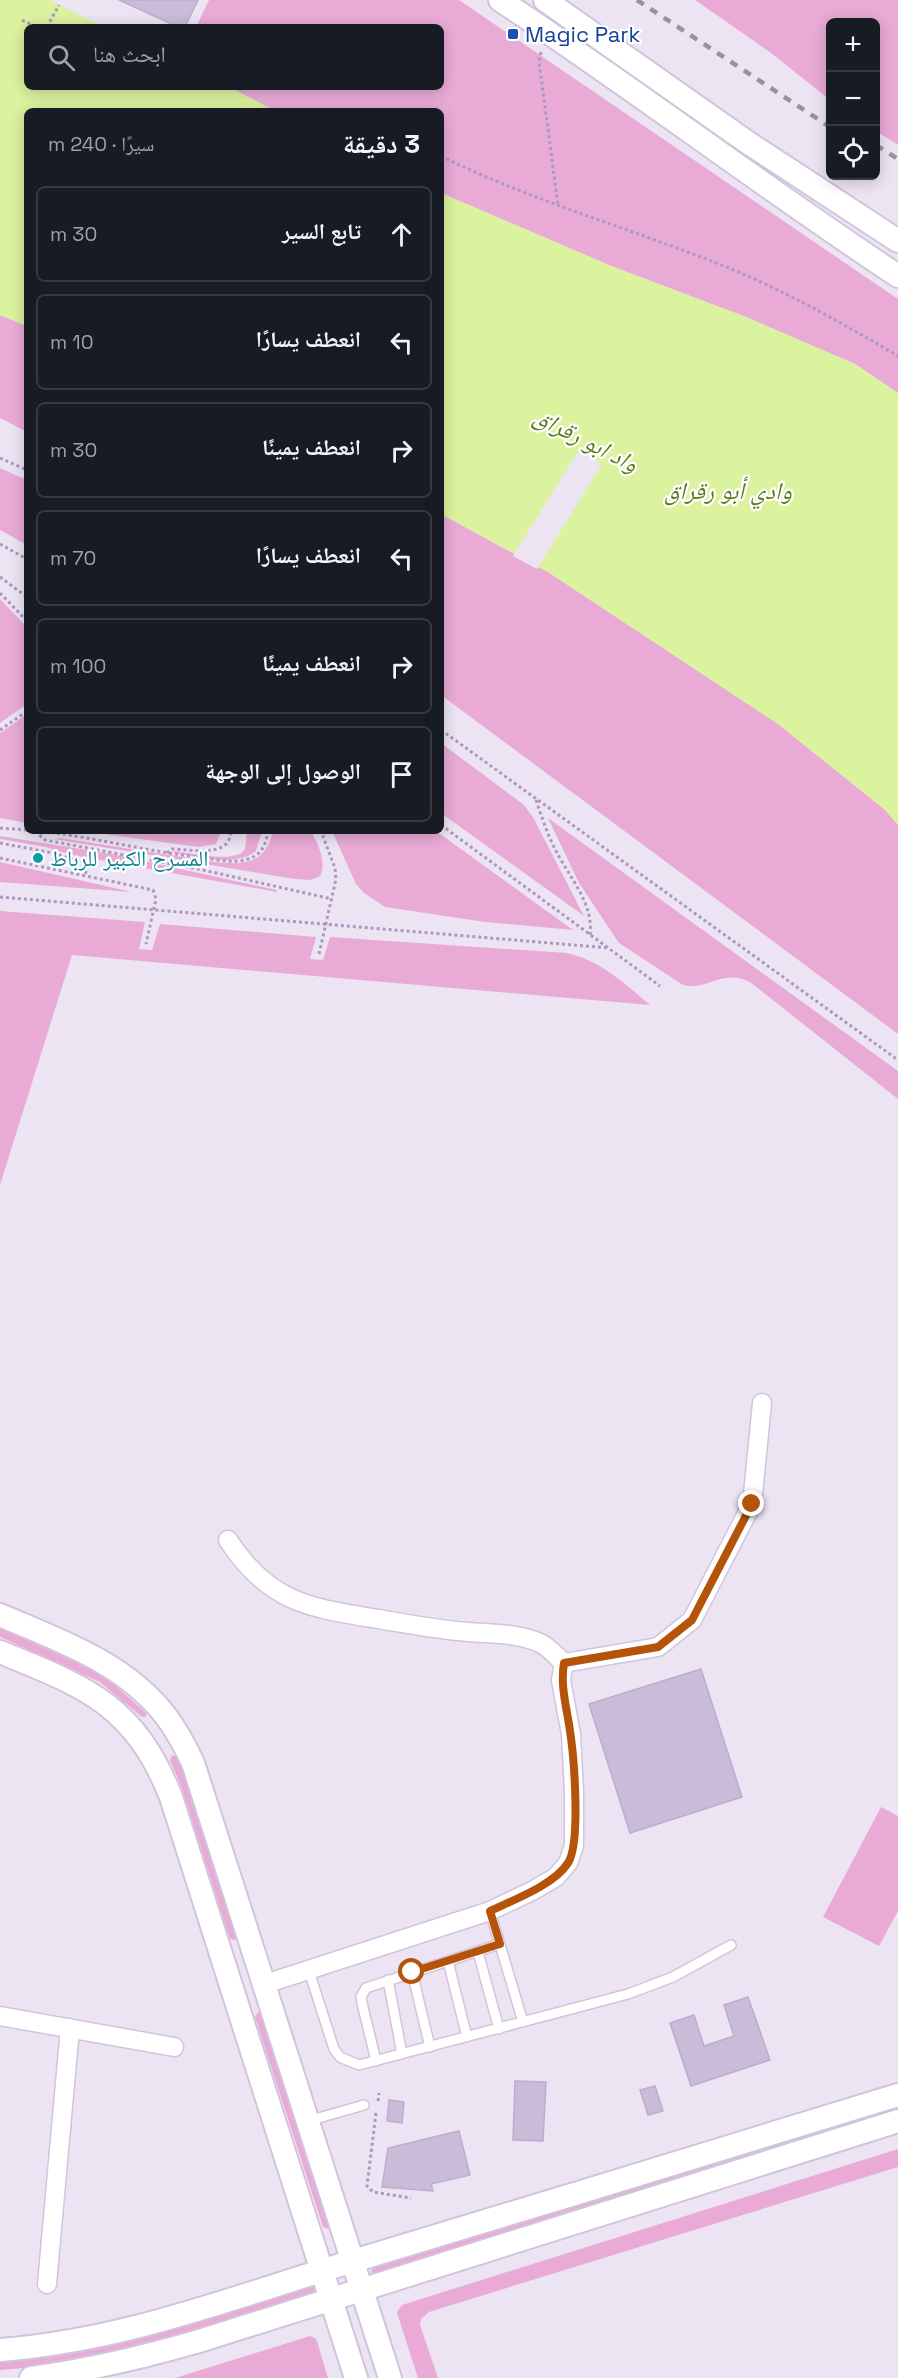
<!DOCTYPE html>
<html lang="ar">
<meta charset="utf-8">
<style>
:root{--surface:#171b24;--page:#242831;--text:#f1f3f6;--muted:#9ea1a6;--line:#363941}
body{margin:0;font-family:"Space Grotesk","Noto Naskh Arabic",sans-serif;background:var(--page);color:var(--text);direction:rtl}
.controls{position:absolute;right:18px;top:18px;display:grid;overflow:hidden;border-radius:9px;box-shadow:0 3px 15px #0003}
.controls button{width:54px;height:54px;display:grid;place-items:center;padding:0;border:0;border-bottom:2px solid var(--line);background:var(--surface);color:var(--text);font:30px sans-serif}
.stop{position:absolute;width:18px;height:18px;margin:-14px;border:4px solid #b45309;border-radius:50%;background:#fff}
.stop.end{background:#b45309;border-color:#fff;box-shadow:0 2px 6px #0008}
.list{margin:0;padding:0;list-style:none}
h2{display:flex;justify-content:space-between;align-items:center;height:78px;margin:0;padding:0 24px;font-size:26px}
h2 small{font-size:20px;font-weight:400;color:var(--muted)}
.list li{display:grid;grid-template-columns:39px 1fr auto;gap:18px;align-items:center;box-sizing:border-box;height:96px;margin:0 12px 12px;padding:0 12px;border:2px solid var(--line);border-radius:9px}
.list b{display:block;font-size:22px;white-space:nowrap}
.list em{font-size:20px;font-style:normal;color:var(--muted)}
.icon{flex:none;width:33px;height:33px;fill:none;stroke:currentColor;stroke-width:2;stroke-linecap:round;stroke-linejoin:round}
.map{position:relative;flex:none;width:898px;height:2378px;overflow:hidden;direction:ltr}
.search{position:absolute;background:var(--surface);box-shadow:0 3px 15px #0003;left:24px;top:24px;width:420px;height:66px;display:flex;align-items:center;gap:15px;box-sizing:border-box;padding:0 21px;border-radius:9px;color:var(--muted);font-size:22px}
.panel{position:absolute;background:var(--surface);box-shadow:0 3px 15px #0003;left:24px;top:108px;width:420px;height:726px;border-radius:9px;direction:rtl}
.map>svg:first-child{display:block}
.green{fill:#e9abd6}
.water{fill:#dbf29e}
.pier{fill:#ede4f3}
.building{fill:#c9bcd8;stroke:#bdacd0;stroke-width:1.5}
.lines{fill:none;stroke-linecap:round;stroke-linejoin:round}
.service-casing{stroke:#d1c4dd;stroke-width:12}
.minor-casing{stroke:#d1c4dd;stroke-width:21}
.tertiary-casing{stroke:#d1c4dd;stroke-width:26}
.path{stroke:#ad97c1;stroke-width:3;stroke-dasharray:3 3;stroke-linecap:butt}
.service{stroke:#fff;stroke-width:9}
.minor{stroke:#fff;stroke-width:18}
.tertiary{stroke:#fff;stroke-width:22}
.rail{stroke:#959595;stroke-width:4.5;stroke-dasharray:8 8;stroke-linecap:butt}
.route{stroke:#b45309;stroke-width:8}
.transit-dot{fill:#1a4fb4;stroke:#fff;stroke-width:2}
.culture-dot{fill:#0f9aa8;stroke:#fff;stroke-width:2}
.labels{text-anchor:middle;stroke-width:4.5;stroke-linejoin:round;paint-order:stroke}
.transit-label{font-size:22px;fill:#164399;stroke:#fff;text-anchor:start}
.culture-label{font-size:22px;fill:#0d838f;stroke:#fff;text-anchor:start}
.water-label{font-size:24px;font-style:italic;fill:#627b21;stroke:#fff}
</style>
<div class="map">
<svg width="898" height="2378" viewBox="0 0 898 2378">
<rect width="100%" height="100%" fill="#ede4f3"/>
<path class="green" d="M209,0H459L898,299V393L855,364L746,317L611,266L441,193V111H275L229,87H441V27H196Z
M695,0H898V145L876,131V22H830V100L771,53Z
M0,315L27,326V432L0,418Z
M0,468L27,480V545L0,530Z
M441,514L548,572L778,724L884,809L898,825V1034L441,695Z
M0,599L27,627V704L0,723Z
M27,714V823L0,818V733Z
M441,743L524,805L534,819L584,916L441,813Z
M548,818L898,1071V1099L750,982C723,968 707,991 683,985L619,943L579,883Z
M83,831H221V832L216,844L198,847Z
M247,831H262L256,851C235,868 198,856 174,853V851C190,853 237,864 245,849Z
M273,831H311C318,844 327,862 320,876L311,880L295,879L54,839L60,838L215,862C245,865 265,864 273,831Z
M332,831H436L573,930L485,922L385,907L364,893L356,884Z
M0,836L112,854L277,890V892L72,855L45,847L0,839Z
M0,862L18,866L132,892L0,882Z
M0,911L145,922L139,949L152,950L160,924L316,937L310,959L323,960L330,937L567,953C601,961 623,982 650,1005L72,955L0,1185Z
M0,1628L89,1668L116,1686L146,1713V1717H142L100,1682L0,1637Z
M172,1755L178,1757L237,1936L235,1940L230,1939L181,1786L170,1760Z
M881,1807L898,1816V1911L879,1946L823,1917Z
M258,2012L262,2014L330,2227L329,2229L323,2227L255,2017Z
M898,2105V2110L375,2274L371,2272L373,2267Z
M898,2149V2167L429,2312L421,2319L420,2325L438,2378H418L398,2316L397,2312L402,2305Z
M309,2286H314V2293C211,2325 108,2363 0,2370V2362C107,2356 208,2318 309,2286Z
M310,2336L315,2338L317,2341L328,2378H175Z"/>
<path class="water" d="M0,0H49L104,27H27V87H229L275,111H27V326L0,315Z
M441,193L611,266L746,317L855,364L898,393V825L884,809L778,724L548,572L441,514Z"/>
<path class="pier" d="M579,450L602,464L537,569L513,556Z"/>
<path class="building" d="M119,0H198L185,27H178Z
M701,1669L742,1797L630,1833L589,1704Z
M748,1997L770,2060L691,2086L670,2023L694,2015L704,2046L734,2036L724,2005Z
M515,2081L546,2082L543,2141L513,2140Z
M655,2086L663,2111L648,2115L640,2090Z
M389,2100L404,2102L402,2123L387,2121Z
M459,2131L470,2175L431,2184L433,2191L382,2187L388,2148Z"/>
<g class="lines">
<defs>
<path id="service" d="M490,1911L523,2022
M478,1952L499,2029
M448,1961L467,2037
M309,1971L334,2049L340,2057L359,2065L628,1994L673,1977L731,1945
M412,1972L430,2047
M388,1980L402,2054
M376,2061L362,2003L361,1997L366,1988L500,1944
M308,2121L364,2105"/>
<path id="minor" d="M228,1540C269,1603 310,1608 378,1619C408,1624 438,1630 469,1632C493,1634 517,1633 540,1643C549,1647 557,1657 564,1663
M265,1984L490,1911L534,1890L556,1877L568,1863L574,1846V1791L571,1734L561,1680L564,1663L658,1647L692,1620L752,1504L762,1403
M0,2016L174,2047
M47,2284L70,2028"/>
<path id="tertiary" d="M500,0C635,89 763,187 898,276
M545,0L747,142L898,241
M0,1615C60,1641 123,1662 165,1715C176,1729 185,1746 193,1763L390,2378
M0,1652C86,1687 134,1704 171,1797L356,2378
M0,2350C125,2340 231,2298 350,2262C533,2207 715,2151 898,2095
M31,2378C88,2370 144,2357 199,2341L898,2121"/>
</defs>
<use href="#service" class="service-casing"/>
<use href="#minor" class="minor-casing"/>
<use href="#tertiary" class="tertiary-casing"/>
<path class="path" d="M22,20L37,27
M47,27L59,5
M541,52L539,62L558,205
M441,156C540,205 648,233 750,277C801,300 849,327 898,356
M0,458L27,470
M0,544L27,559
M0,577L27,597
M0,593L27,621
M0,730L27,711
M441,730L898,1060
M536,800C542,818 548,836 557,853C571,879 594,905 590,935
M441,825L660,986
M0,828L27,830
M35,831L45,840L203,870L332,899
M39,831C93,837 145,851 198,857C214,859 233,864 248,859C262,855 266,844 268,831
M0,843L48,852L84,862L87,866L85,876
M167,853L172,849C191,849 230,859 231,831
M0,858L153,890L156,899L146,944
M0,897L609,948
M319,954L336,879L335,868L321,831
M378,2101L379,2093
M376,2113L367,2186L373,2192L411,2198"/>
<use href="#service" class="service"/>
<use href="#minor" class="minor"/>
<use href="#tertiary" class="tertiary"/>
<path class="rail" d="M637,0L830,127
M876,145L898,159"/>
</g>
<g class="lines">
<path class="route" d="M412,1972L500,1944L490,1911C513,1900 554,1885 568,1863C581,1843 574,1757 570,1731C567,1708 560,1687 564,1663L658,1647L692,1620L752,1504"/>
</g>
<rect class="transit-dot" x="507" y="28" width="12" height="12" rx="3"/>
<circle class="culture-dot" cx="38" cy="858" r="6"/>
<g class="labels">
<g class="transit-label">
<text x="525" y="42">Magic Park</text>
</g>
<g class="culture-label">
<text x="50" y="866">المسرح الكبير للرباط</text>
</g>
<g class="water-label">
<text transform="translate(586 440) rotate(27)" y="8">واد ابو رقراق</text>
<text x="728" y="499">وادي أبو رقراق</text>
</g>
</g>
</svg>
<div class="controls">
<button>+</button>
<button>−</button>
<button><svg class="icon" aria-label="locate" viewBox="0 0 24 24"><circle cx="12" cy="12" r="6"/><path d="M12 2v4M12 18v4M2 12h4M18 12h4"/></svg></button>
</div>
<div class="stop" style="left:412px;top:1972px"></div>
<div class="stop end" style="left:752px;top:1504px"></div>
<div class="search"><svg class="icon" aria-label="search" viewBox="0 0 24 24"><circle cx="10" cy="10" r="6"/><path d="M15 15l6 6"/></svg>ابحث هنا</div>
<section class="panel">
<h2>3 دقيقة<small>سيرًا · 240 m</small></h2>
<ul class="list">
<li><svg class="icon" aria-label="ahead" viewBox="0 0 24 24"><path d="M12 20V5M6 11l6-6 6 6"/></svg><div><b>تابع السير</b></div><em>30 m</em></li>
<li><svg class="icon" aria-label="left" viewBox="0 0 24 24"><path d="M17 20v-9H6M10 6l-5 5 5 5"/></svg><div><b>انعطف يسارًا</b></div><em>10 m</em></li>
<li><svg class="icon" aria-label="right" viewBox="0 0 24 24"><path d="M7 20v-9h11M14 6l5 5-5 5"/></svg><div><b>انعطف يمينًا</b></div><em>30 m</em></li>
<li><svg class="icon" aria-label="left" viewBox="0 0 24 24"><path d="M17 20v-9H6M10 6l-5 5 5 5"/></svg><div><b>انعطف يسارًا</b></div><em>70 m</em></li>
<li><svg class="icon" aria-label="right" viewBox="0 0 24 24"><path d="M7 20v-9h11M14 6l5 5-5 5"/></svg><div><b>انعطف يمينًا</b></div><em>100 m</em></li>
<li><svg class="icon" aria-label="arrive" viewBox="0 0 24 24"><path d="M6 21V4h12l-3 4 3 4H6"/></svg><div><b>الوصول إلى الوجهة</b></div></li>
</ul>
</section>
</div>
